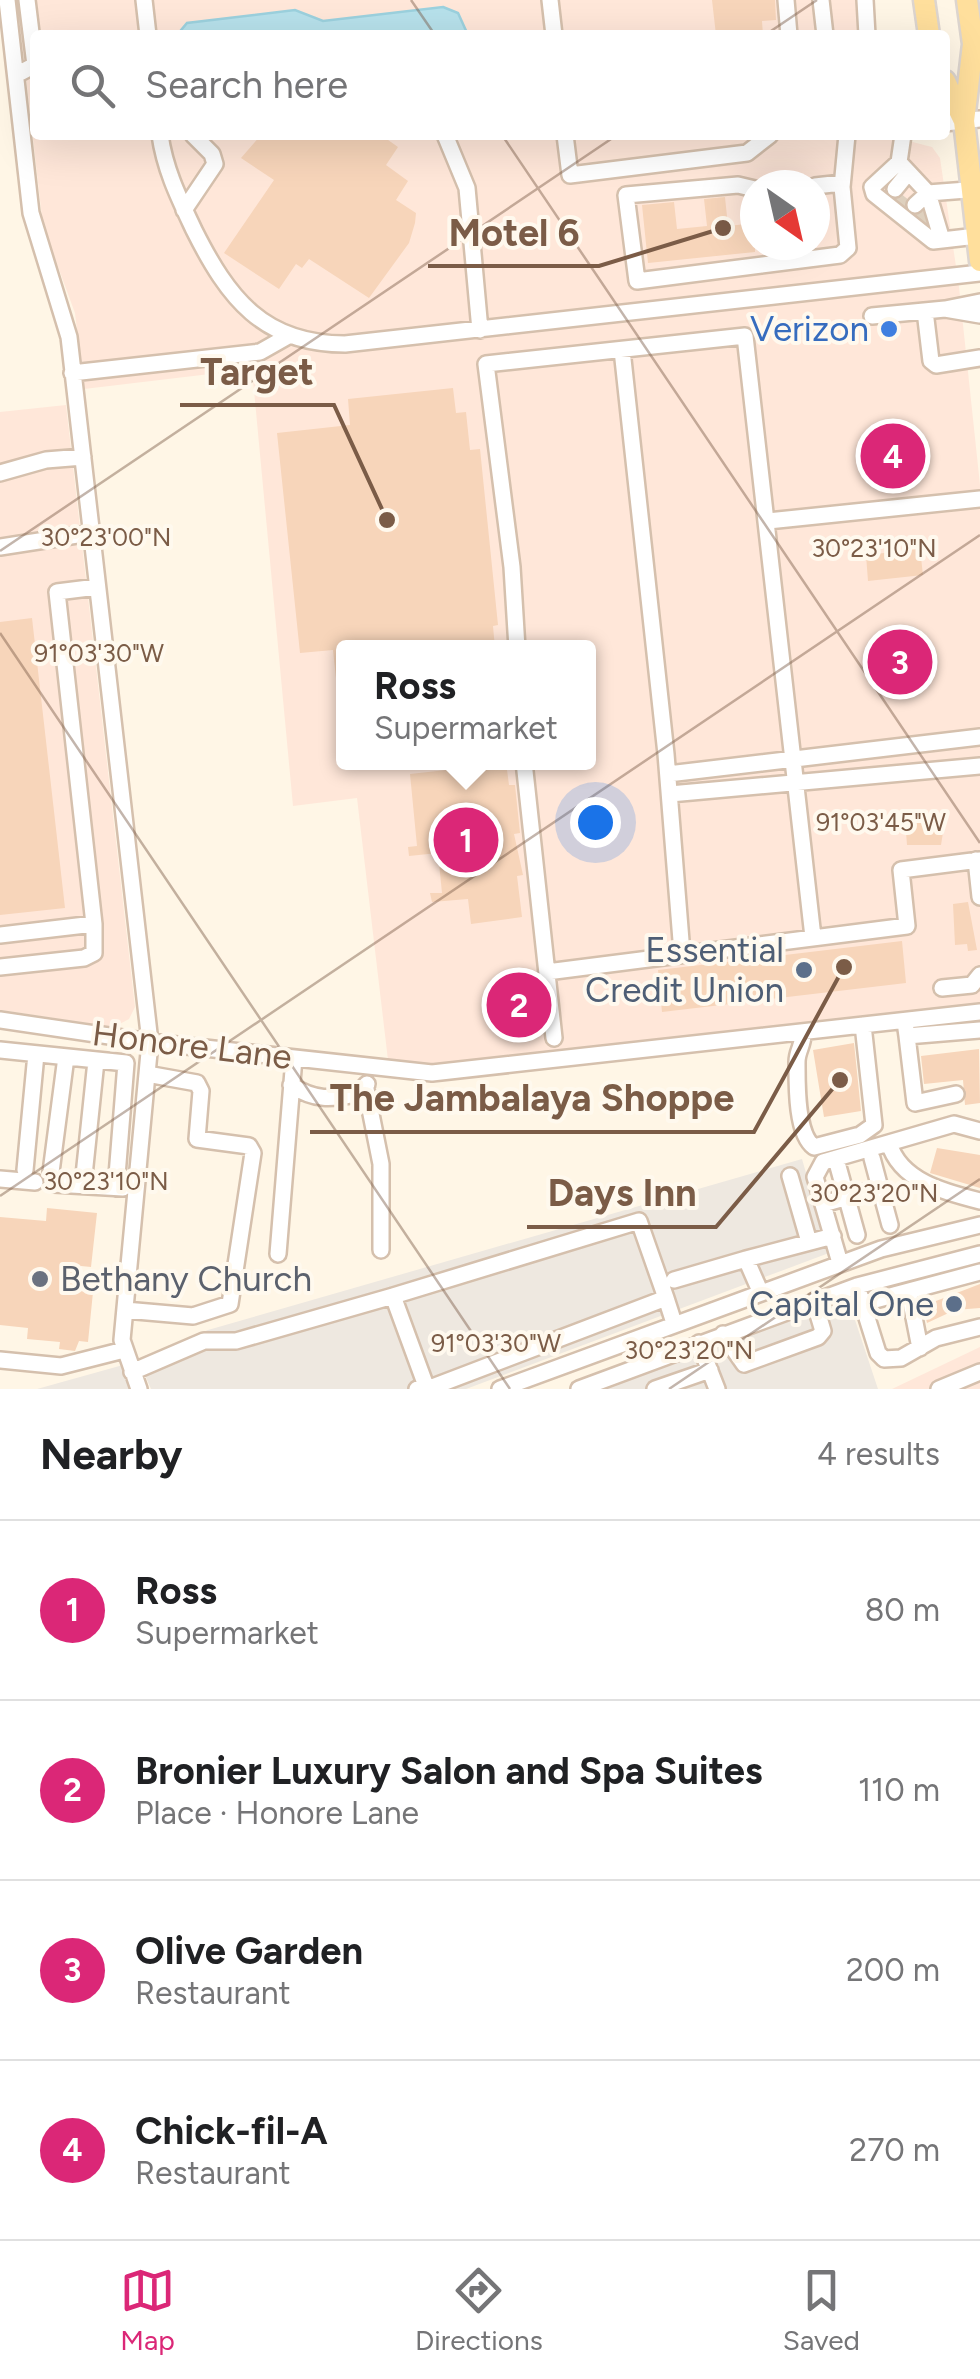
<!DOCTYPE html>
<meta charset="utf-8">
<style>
:root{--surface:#fff;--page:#f2f2f2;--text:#202124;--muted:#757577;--line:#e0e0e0;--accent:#db2777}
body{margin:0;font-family:Figtree,sans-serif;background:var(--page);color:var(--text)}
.compass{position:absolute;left:740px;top:170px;width:90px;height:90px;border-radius:50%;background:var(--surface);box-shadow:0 10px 40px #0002;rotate:146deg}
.you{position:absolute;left:595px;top:822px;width:35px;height:35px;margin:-25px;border:8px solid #fff;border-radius:50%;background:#1a73e8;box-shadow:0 0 0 15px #1a73e833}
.badge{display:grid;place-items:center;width:65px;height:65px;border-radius:50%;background:var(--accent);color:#fff;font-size:32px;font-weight:700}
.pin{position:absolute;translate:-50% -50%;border:5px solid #fff;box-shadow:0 2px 10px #0006}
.popup{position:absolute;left:336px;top:640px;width:260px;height:130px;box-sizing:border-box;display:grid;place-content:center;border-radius:10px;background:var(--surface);filter:drop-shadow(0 2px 8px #0005);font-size:32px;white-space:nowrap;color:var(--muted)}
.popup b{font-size:38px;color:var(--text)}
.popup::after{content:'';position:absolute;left:50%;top:100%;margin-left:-20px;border:20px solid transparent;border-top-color:var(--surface)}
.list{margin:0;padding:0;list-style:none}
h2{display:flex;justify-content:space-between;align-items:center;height:130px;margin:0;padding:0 40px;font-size:42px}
h2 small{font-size:32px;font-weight:400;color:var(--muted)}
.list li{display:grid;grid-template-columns:65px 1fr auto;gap:30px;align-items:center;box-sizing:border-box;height:180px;padding:0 40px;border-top:2px solid var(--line)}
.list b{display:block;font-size:38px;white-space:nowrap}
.list p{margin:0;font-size:32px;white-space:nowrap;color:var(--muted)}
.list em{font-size:32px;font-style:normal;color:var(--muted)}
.icon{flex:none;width:55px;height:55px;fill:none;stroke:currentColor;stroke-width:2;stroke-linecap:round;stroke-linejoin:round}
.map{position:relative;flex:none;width:980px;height:1389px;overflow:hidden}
.search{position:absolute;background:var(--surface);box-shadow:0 10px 40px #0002;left:30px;right:30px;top:30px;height:110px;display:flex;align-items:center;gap:25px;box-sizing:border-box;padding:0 35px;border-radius:10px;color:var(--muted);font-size:38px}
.sheet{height:850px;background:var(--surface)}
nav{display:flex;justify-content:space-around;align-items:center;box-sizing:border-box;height:140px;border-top:2px solid var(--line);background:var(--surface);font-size:28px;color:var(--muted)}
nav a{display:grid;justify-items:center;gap:5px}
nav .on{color:var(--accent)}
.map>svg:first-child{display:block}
.commercial{fill:#ffe7d9;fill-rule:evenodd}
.industrial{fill:#eee8e0}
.water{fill:#b7e1eb;stroke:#9cd1de;stroke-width:2.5}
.building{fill:#f7d5ba}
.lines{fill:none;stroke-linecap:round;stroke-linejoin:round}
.minor-tunnel{stroke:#ded0be;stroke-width:15;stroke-dasharray:15 8;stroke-linecap:butt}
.minor-casing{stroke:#d5c0ad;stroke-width:20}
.major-casing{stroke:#ddd5cf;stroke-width:25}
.minor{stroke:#fff;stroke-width:15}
.major{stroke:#ffdf9c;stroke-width:20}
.ticks{fill:none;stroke:#7b5c47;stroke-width:2.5;stroke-opacity:0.45}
.shop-dot{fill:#3f7fe0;stroke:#fff9ee;stroke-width:4}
.service-dot{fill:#5c6f8a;stroke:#fff9ee;stroke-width:4}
.worship-dot{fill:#6b7280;stroke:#fff9ee;stroke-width:4}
.labels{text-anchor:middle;stroke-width:8;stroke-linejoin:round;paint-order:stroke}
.shop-label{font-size:35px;fill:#366cbe;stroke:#fff9ee;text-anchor:end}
.service-label{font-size:35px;fill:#4e5e75;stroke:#fff9ee;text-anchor:end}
.street-label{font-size:35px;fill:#7b5c47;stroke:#fff9ee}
.worship-label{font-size:35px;fill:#5b616d;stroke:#fff9ee;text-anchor:start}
.ticks-label{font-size:25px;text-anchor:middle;fill:#7b5c47;stroke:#fff9ee;stroke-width:8;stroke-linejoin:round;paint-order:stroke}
.leader{fill:none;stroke:#7b5c47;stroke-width:4}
.callout-dot{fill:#7b5c47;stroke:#fff9ee;stroke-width:4}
.callout-label{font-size:38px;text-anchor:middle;font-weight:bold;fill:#7b5c47;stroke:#fff9ee;stroke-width:8;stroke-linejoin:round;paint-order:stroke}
</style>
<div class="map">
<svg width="980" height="1389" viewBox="0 0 980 1389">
<rect width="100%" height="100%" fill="#fff6e6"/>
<path class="commercial" d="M17,0H859L861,35H35V135H885L932,147L940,158L959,287L980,485V1005L430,1067L388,1060L357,798L293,806L252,369L84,389L75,313L43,226ZM755,185H815V245H755ZM344,648H588V762H344Z
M66,405L135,1007L129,1019L114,1027L0,1010V412Z
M980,1347V1389H892Z"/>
<path class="industrial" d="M802,1159L829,1253L466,1389H151L138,1359L208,1330Z
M845,1290L878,1389H593Z
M123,1365L132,1389H37Z"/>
<path class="water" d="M443,7L458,13L468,35H177L187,23L295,10L323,21Z"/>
<path class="building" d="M712,0H775L776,20L762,21L763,35H716Z
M261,135H381L398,147L386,165L408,181L396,200L416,213L415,223L409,243L369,298L309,259L302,268L296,264L279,289L224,253L274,180L241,158Z
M725,197L728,226L755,223V252L648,263L642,205L674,202L677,229L707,226L704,199Z
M453,388L456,413L466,412L470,450L480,449L498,625L493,626L495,648H344V688H337L333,650L300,653L277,433L350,425L348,399Z
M922,439L925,466L865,473L861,446Z
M920,549L923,575L868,581L866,555Z
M32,618L65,908L0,915V622Z
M921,632L928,685L878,692L871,639Z
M454,762H506L509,785H515L520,833L514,834L523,875L517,876L522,917L471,924L468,899L432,902L430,893H442L438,853L409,856L408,847L417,846L410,774L455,769Z
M938,811L939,820H945L941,845H907L905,819Z
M968,902L977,950L968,951L967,944L955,945L953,904Z
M902,941L906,983L662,1012L658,970Z
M537,983L541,1025L499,1028L495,986Z
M854,1043L861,1111L824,1117L813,1050Z
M979,1049L980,1103L965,1105L963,1080L924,1084L921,1056Z
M937,1148L980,1155V1188L930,1173Z
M47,1208L97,1213L91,1267L81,1266L78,1291L93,1292L88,1342L79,1341L75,1351L59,1349L60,1342L27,1339L28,1328L0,1325V1217L46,1221Z
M980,1284V1308L955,1310L927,1323L923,1306Z"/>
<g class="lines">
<path class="minor-tunnel" d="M897,207L905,197
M918,224L926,214"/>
<defs>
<path id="minor" d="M7,0L31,213L69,337L150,1042L122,1340L139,1389
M144,0L148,35
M550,0L554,35
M786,0L789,35
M821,0L825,35
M865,0L867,35
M16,75L35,65L27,0
M945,123L980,119
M160,135C165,170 179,198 194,230C228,298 263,344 345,344L980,273
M445,135L467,188L480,330
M565,135L570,175L747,153L770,135
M903,135L899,162L928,193L980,189
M899,162L872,187L874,194L933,241L942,240
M815,186L842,183
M755,189L738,185L626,195L637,281L840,255L848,248L842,187L847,135
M895,189L908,173
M915,205L928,193L942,240L977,236
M184,210L215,164L212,154L193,135
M980,302L945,309L980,315
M925,311L931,361L936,365L980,358
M872,316L945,309
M622,350L666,754L682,953
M72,373L260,352L290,335
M0,473L46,460L83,457
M768,521L980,499
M0,547L90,533
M517,648L512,567L486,364L745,336L813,937
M524,762L554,1038
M668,774L980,737
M670,794L980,766
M976,860L980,897
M0,935L94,924L57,592L97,587
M0,967L84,958L94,953V924
M547,972L907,926L901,870L980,860
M942,988L972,985L980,975
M0,1020L150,1042L432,1073L980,1012
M906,1029L907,1036L980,1030
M803,1032C804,1045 797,1050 797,1062C797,1084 796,1134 814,1147L860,1135L874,1125L863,1025
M907,1036L915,1103L956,1094
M0,1050L126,1063L116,1188
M291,1085C315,1101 331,1099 358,1094L367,1084
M366,1089L381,1164V1250
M889,1143C900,1181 944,1192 980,1201
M872,1158L880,1188
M836,1159L857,1235
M25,1170L36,1054
M51,1172L66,1057
M790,1176L809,1242
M0,1179L35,1182
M54,1184L123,1188
M83,1185L96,1061
M823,1204L880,1188L890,1225
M278,1254L294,1058
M840,1263L815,1177L823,1162L954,1124L980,1131
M674,1280L746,1259
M857,1286L878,1353L884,1359L901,1358L936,1338L980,1327
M760,1291L746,1259L833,1236
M909,1292L920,1348
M864,1303L980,1272
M125,1310L193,1316L230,1304L253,1153L249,1146L197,1139L201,1091L197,1083L147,1074
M723,1334L744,1364L818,1337L823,1331L814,1301
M699,1343L717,1389
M0,1360L61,1366L124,1350
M132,1372L204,1341H236L393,1296
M417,1389L426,1386L393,1296L639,1221L666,1298
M427,1389L666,1298L674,1323
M500,1389L881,1249L980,1225
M579,1389L857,1286L980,1254
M655,1389L710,1370
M939,1389L980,1372"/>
<path id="major" d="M924,0L929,35
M967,0L973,44L964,121L980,261
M945,81L963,119"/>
</defs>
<use href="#minor" class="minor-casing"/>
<use href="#major" class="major-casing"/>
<use href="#minor" class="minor"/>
<use href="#major" class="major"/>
</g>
<path class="ticks" d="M411,0L435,35M765,35L817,0M502,135L980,843M0,551L617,135M0,633L510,1389M0,1196L980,535M669,1389L980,1179"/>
<circle class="shop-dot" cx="889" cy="329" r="10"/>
<g class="service-dot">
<circle cx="804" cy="970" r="10"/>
<circle cx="954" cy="1304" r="10"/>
</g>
<circle class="worship-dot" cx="40" cy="1279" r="10"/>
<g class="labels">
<g class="shop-label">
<text x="869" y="341">Verizon</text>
</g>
<g class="service-label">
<text x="784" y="962">Essential<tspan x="784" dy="40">Credit Union</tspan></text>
<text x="934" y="1316">Capital One</text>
</g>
<g class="street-label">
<text transform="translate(192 1045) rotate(7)" y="12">Honore Lane</text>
</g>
<g class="worship-label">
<text x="60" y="1291">Bethany Church</text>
</g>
</g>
<g class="ticks-label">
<text x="106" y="546">30°23'00"N</text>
<text x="874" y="557">30°23'10"N</text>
<text x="99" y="662">91°03'30"W</text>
<text x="881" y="831">91°03'45"W</text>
<text x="106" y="1190">30°23'10"N</text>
<text x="874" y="1202">30°23'20"N</text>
<text x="496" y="1352">91°03'30"W</text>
<text x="689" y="1359">30°23'20"N</text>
</g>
<path class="leader" d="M723 228L599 266H428M387 520L334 405H180M844 967L754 1132H310M840 1080L716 1227H527"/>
<g class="callout-dot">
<circle cx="723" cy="228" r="10"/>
<circle cx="387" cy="520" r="10"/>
<circle cx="844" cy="967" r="10"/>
<circle cx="840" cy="1080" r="10"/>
</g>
<g class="callout-label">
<text x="514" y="246">Motel 6</text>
<text x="257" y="385">Target</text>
<text x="532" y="1111">The Jambalaya Shoppe</text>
<text x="622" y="1206">Days Inn</text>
</g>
</svg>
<svg class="compass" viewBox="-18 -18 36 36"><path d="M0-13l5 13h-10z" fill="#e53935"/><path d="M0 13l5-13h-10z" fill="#757577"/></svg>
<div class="you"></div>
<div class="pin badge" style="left:466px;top:840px">1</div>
<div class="popup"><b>Ross</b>Supermarket</div>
<div class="pin badge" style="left:519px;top:1005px">2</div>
<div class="pin badge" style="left:900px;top:662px">3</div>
<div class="pin badge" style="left:893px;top:456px">4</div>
<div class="search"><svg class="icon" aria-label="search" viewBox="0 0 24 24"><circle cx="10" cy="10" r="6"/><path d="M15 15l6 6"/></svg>Search here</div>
</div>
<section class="sheet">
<h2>Nearby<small>4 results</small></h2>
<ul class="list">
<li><span class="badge">1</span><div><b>Ross</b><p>Supermarket</p></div><em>80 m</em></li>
<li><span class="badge">2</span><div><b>Bronier Luxury Salon and Spa Suites</b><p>Place · Honore Lane</p></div><em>110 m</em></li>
<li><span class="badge">3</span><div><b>Olive Garden</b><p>Restaurant</p></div><em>200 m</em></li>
<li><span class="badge">4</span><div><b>Chick-fil-A</b><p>Restaurant</p></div><em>270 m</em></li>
</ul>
</section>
<nav>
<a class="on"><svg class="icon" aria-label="map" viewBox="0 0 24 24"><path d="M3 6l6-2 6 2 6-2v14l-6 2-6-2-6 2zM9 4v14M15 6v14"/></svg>Map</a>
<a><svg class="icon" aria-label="directions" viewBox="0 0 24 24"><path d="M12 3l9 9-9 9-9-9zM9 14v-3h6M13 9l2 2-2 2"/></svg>Directions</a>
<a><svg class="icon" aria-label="saved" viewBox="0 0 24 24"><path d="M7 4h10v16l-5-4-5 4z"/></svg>Saved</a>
</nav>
